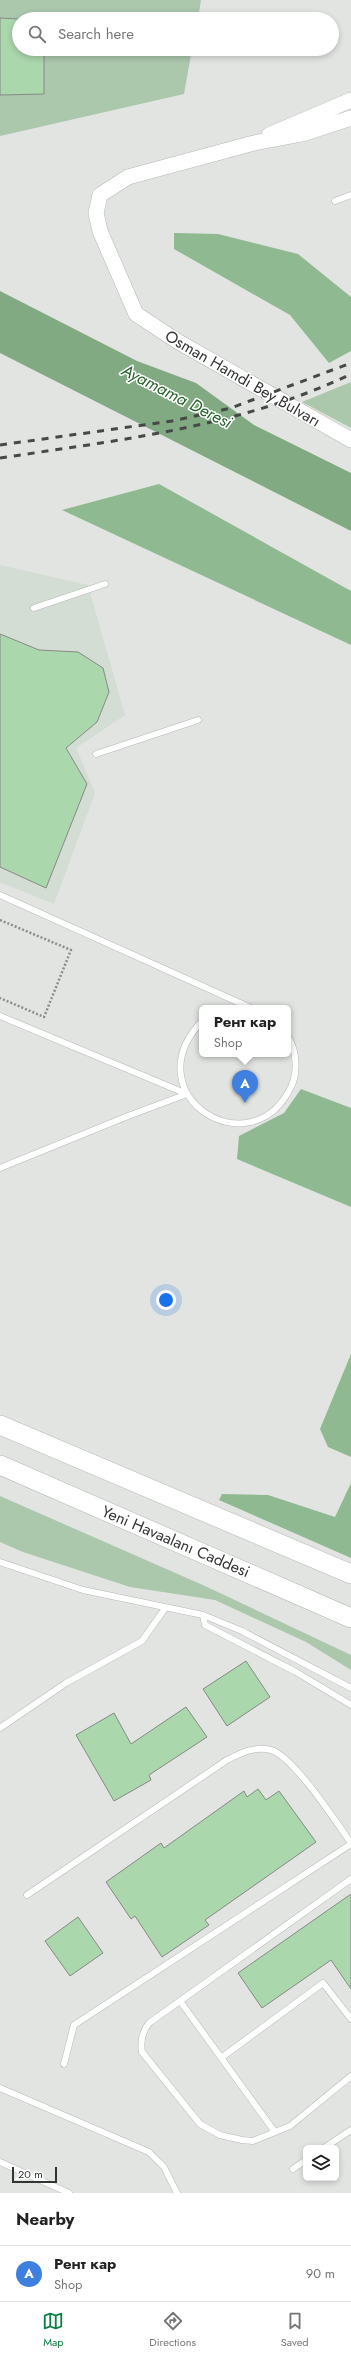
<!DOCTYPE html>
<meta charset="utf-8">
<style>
:root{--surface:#fff;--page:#f6f6f6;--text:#222;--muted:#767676;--line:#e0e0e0;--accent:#0b8043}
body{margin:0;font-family:Jost,sans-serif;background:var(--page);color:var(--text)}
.controls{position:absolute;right:12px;bottom:12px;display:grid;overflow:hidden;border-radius:6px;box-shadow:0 2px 6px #0003}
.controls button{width:36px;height:36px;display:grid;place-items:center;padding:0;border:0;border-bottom:1px solid var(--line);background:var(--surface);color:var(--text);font:20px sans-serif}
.scale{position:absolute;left:12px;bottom:10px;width:45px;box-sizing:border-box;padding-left:4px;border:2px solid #333533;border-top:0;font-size:11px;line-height:14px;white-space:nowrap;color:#333533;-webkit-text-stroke:3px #fff;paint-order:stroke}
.you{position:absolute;left:166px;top:1300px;width:14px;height:14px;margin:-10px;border:3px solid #fff;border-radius:50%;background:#1a73e8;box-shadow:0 0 0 6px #1a73e833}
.badge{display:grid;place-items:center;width:26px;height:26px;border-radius:50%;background:var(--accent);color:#fff;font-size:13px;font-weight:700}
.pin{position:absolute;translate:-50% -33px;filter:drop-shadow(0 1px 2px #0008)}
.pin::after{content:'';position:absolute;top:21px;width:14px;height:12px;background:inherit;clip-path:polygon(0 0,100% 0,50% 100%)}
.popup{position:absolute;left:199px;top:1005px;width:92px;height:52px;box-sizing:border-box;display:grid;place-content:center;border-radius:6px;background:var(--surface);filter:drop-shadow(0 1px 3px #0005);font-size:13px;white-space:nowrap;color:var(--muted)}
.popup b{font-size:15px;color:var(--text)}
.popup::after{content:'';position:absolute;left:50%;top:100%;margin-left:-8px;border:8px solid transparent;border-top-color:var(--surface)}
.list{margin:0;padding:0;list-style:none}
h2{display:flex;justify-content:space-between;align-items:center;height:52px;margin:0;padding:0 16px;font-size:17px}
h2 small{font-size:13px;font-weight:400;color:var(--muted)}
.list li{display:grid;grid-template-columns:26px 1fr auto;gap:12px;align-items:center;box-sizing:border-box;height:56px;padding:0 16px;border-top:1px solid var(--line)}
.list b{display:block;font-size:15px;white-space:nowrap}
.list p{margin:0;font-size:13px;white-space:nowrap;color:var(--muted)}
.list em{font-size:13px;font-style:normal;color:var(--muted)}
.icon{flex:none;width:22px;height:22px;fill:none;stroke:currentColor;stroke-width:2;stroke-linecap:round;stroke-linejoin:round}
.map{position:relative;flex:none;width:351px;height:2193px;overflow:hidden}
.search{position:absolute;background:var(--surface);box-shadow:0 2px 6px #0003;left:12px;right:12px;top:12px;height:44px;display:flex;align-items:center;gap:10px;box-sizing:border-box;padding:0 14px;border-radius:22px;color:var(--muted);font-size:15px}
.sheet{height:108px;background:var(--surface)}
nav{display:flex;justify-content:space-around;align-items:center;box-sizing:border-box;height:56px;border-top:1px solid var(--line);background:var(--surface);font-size:11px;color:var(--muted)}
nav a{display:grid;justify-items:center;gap:2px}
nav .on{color:var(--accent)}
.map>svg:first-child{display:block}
.built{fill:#d3ddd3}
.green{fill:#abc7ac}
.forest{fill:#8fb990}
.water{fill:#81aa82}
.building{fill:#abd7ad;stroke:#868a86}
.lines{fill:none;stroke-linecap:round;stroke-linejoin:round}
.service-casing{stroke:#b5b9b5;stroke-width:7}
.tertiary-casing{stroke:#b5b9b5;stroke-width:16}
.primary-casing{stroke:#b5b9b5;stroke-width:20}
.path{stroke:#8b8d8b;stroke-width:2.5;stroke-dasharray:2 2;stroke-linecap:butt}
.service{stroke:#fff;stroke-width:6}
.tertiary{stroke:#fff;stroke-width:15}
.primary{stroke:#fff;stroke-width:19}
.rail{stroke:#474947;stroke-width:3;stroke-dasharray:7 7;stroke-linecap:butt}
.labels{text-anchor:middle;stroke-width:3;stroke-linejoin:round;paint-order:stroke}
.street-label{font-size:16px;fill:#333533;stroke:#fff}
.water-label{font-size:17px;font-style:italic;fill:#29642f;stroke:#fff}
</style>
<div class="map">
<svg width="351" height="2193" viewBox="0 0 351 2193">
<rect width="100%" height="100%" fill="#e1e4e1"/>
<path class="built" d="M0,565L88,585L125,715L76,748L95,793L54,904L0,882Z"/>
<path class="green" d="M0,0H201L198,19H19V49H192L184,94L0,136Z
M351,382V428L302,402Z
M0,1496L205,1586L351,1655V1670L306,1642L215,1600L130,1587L23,1552L0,1542Z"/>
<path class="forest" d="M174,233L218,234L298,254L351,297V351L329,363L290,315L174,249Z
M159,484L351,591V645L62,510Z
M301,1089L351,1108V1207L237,1159L239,1136L284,1113Z
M351,1354V1457L328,1447L320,1429Z
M351,1483V1558L219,1500L222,1494L268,1495L335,1517Z"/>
<path class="water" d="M0,291L137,361L196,383L254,425L351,473V531L0,353Z"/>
<path class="building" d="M0,18L19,19V49H44V94L0,95Z
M0,634L39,650L78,652L103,668L109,692L97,722L66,748L87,784L46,888L0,867Z
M246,1661L270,1697L227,1726L203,1689Z
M186,1707L207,1737L149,1775L151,1780L114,1801L76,1735L114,1713L131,1744Z
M258,1789L266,1800L279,1791L316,1842L205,1920L209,1925L162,1957L135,1916L131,1919L106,1882L161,1843L164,1848L244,1791L247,1797Z
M351,1894V1989L331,1960L262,2008L238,1973Z
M78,1917L103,1953L70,1976L45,1941Z"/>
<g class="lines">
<defs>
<path id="service" d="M335,201L351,195
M34,608L105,584
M96,754L198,720
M0,895L251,1008
M0,1016L187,1094
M202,1021C132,1095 251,1170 291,1087C298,1073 297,1051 288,1037
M0,1168L128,1116L187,1094
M0,1562L83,1590L203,1615L242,1631L351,1688
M203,1615L205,1625L296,1672L351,1705
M0,1728L66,1683L142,1641L166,1607
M351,1879L149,2023C142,2032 140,2041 142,2052L200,2124L220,2135L242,2140L253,2141L290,2126L351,2076
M27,1895L227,1760C241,1753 254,1746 271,1750C293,1756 336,1822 351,1843
M180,2001L275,2132
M221,2058L323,1983L351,2019
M64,2064L74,2025L351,1844
M0,2088L149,2152L164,2167L177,2193
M324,2148L351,2130
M0,2162L69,2193
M293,2169L306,2160"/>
<path id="tertiary" d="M351,118L302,134L254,143L128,177L100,195L96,213L100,231L136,314L177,341L351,440
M269,135L351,100"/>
<path id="primary" d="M0,1425L351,1574
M0,1465L351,1618"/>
</defs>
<use href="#service" class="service-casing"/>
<use href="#tertiary" class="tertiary-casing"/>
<use href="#primary" class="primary-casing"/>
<path class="path" d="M0,920L71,950L44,1017L0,998"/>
<use href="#service" class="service"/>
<use href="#tertiary" class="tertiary"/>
<use href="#primary" class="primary"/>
<path class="rail" d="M0,445L172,421L231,408L351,363
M0,458C119,440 241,427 351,374"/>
</g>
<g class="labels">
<g class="street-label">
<text transform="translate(243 378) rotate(30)" y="6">Osman Hamdi Bey Bulvarı</text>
<text transform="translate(176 1541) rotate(23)" y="6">Yeni Havaalanı Caddesi</text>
</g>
<g class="water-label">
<text transform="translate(177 396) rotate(27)" y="6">Ayamama Deresi</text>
</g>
</g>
</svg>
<div class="controls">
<button><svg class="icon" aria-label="layers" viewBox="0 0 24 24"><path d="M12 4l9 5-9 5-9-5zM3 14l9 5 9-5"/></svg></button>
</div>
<div class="scale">20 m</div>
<div class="you"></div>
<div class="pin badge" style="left:245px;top:1103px;background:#3f7fe0">A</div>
<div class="popup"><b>Рент кар</b>Shop</div>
<div class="search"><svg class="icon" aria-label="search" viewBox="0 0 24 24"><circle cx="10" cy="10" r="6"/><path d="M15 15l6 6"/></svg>Search here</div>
</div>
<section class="sheet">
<h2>Nearby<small></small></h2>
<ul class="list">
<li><span class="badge" style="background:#3f7fe0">A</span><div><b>Рент кар</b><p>Shop</p></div><em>90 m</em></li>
</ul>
</section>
<nav>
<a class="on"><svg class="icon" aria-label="map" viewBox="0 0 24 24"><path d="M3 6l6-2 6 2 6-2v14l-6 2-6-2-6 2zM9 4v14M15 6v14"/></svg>Map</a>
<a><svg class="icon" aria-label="directions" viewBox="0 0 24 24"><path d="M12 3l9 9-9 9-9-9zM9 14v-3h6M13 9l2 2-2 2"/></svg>Directions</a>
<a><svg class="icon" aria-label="saved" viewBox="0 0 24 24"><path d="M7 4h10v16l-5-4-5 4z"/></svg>Saved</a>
</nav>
